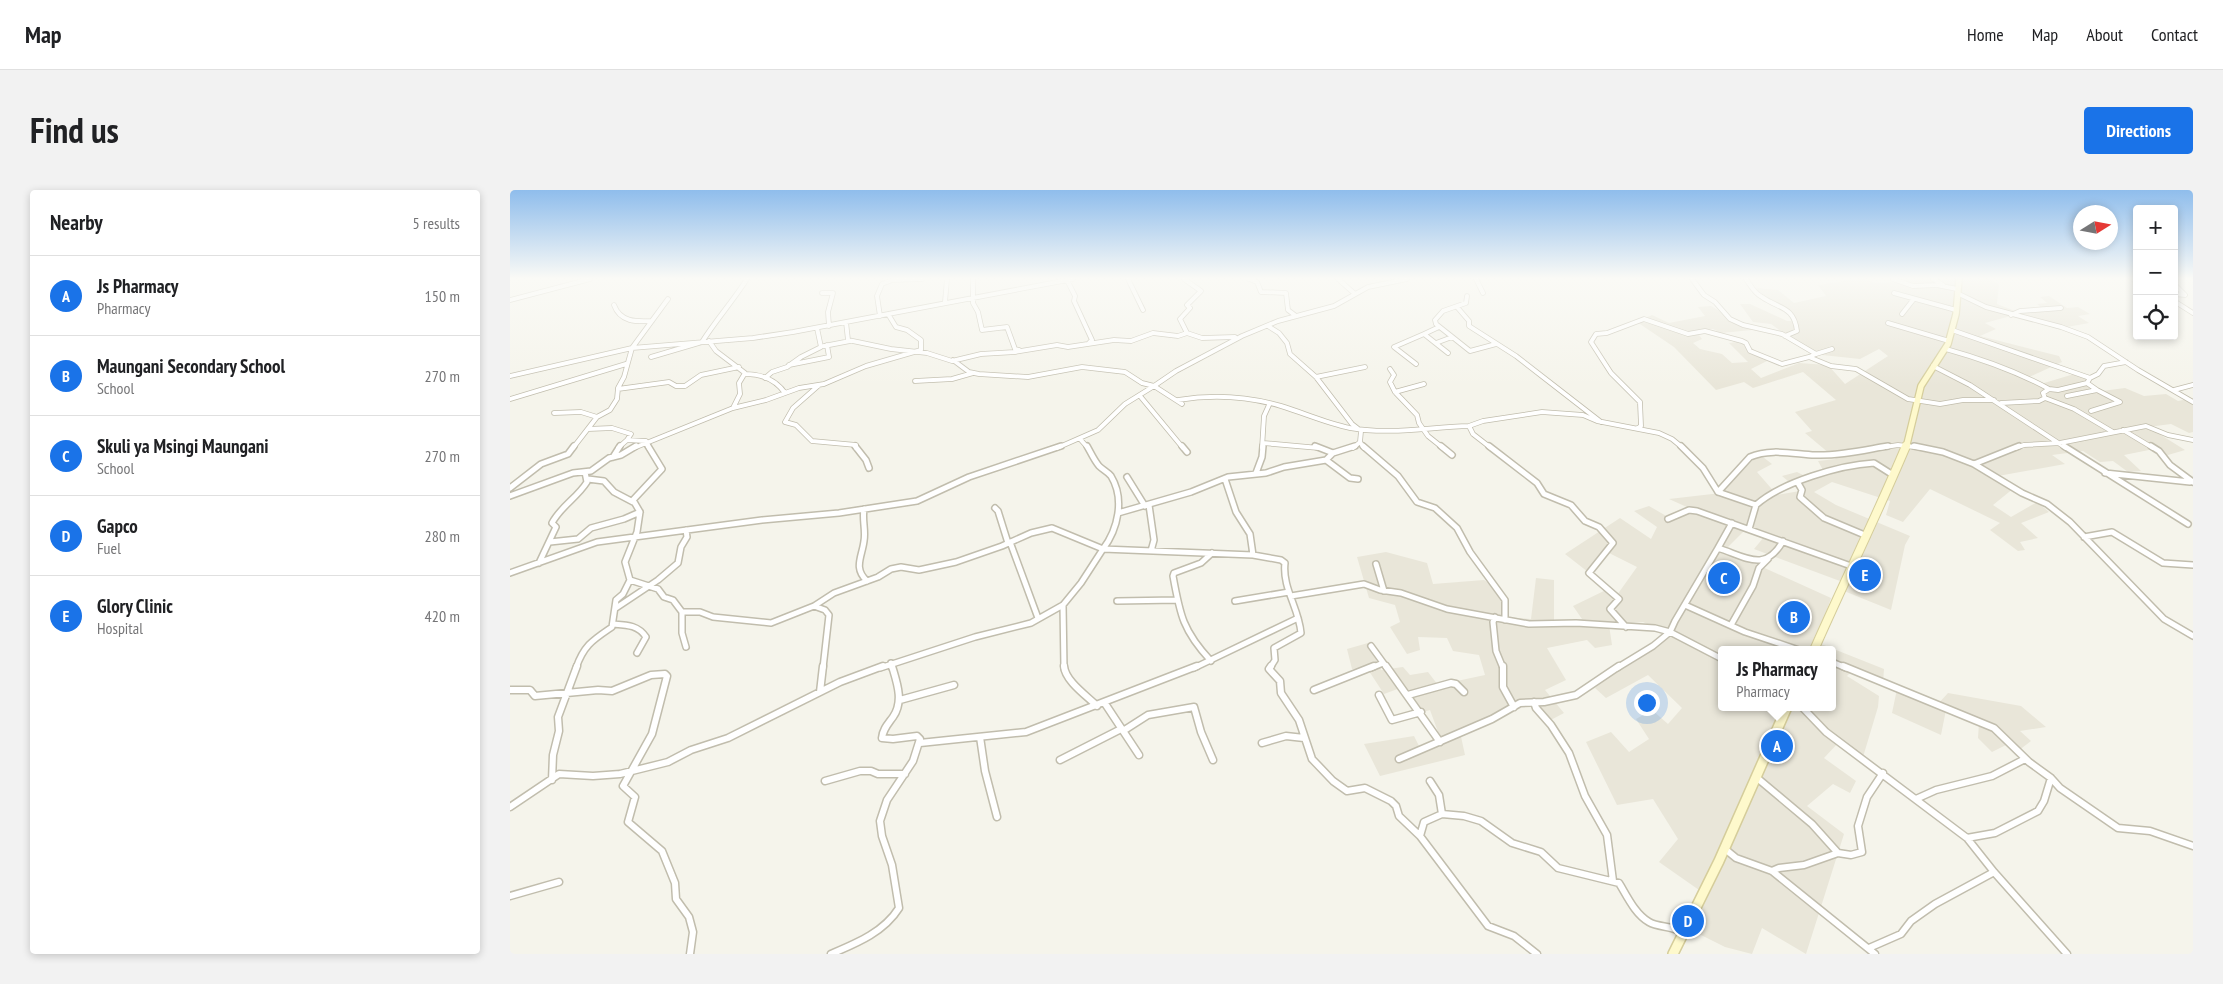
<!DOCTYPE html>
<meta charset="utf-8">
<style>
:root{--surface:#fff;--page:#f2f2f2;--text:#202124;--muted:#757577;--line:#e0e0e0;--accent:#1a73e8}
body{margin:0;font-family:"PT Sans Narrow",sans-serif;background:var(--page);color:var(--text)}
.controls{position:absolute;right:15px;top:15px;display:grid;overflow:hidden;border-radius:5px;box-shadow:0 2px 8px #0003}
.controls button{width:45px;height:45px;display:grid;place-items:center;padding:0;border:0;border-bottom:1px solid var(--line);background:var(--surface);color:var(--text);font:25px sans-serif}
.compass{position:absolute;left:1563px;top:15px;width:45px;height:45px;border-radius:50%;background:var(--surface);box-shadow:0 2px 8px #0003;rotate:79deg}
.you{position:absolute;left:1136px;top:512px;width:18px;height:18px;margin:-12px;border:4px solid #fff;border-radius:50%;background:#1a73e8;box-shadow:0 0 0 8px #1a73e833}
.badge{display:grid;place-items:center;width:32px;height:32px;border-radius:50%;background:var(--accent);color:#fff;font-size:16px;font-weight:700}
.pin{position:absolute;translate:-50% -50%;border:2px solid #fff;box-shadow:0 1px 5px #0006}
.popup{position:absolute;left:1208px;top:456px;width:118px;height:65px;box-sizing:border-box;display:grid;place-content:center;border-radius:5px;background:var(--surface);filter:drop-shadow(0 1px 4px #0005);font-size:16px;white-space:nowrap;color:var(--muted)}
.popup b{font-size:19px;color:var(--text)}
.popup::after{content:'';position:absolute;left:50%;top:100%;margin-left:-10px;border:10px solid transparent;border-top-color:var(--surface)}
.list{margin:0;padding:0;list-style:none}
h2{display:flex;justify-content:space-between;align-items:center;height:65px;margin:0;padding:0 20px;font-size:21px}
h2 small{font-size:16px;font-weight:400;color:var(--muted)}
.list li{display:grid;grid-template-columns:32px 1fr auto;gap:15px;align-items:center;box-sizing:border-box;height:80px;padding:0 20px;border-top:1px solid var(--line)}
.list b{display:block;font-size:19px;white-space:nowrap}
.list p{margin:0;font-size:16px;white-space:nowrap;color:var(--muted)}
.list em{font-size:16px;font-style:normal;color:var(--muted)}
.icon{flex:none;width:28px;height:28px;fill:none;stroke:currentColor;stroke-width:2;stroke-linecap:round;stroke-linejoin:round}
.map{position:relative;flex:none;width:1683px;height:764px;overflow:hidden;border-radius:5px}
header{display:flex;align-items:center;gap:30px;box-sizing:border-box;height:70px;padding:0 25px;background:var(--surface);border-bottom:1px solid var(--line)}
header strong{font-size:24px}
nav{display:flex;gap:28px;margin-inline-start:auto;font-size:18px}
.intro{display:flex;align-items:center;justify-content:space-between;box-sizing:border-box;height:120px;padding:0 30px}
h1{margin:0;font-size:35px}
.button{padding:12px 22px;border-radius:5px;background:var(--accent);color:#fff;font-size:18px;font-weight:700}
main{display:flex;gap:30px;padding:0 30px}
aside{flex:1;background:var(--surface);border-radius:5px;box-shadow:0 2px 8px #0003}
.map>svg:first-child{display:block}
.residential{fill:#e9e6d9;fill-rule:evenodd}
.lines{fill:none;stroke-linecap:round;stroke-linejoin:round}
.minor-far2-casing{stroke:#c1bdad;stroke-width:5.5}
.minor-far1-casing{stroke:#c1bdad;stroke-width:8}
.minor-casing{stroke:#c1bdad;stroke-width:9}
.secondary-far2-casing{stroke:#d5cd9b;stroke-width:8}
.secondary-far1-casing{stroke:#d5cd9b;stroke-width:10}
.secondary-casing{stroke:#d5cd9b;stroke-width:12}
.minor-far2{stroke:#fff;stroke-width:4}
.minor-far1{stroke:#fff;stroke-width:5}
.minor{stroke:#fff;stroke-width:6}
.secondary-far2{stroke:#fef9cc;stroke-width:5.5}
.secondary-far1{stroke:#fef9cc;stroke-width:8}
.secondary{stroke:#fef9cc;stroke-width:9}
</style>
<header>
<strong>Map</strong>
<nav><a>Home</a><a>Map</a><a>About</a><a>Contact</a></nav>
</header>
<div class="intro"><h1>Find us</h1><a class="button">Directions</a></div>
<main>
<aside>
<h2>Nearby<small>5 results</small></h2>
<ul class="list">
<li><span class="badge">A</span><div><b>Js Pharmacy</b><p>Pharmacy</p></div><em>150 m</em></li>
<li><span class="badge">B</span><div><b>Maungani Secondary School</b><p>School</p></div><em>270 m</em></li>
<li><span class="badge">C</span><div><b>Skuli ya Msingi Maungani</b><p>School</p></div><em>270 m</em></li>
<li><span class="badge">D</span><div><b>Gapco</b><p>Fuel</p></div><em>280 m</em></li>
<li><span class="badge">E</span><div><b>Glory Clinic</b><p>Hospital</p></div><em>420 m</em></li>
</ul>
</aside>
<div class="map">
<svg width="1683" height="764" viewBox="0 0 1683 764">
<rect width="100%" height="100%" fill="#f5f4eb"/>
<path class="residential" d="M1347,89H1355L1366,93L1383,92L1384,89H1478L1489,94L1487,114L1505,121L1533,119L1527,114L1537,113L1530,107L1539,106L1557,118L1568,117L1580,124L1568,126L1579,133L1557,137L1508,124L1475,133L1486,139L1470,146L1549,166L1552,172L1517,188L1531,194L1564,184L1578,188L1579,194L1592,201L1615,198L1634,206L1656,204L1668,211L1683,208V242L1679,243L1661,234L1638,237L1675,260L1658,265L1644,259L1614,265L1631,281L1618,282L1603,271L1590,272L1573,261L1542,265L1555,274L1488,286L1504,298L1483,315L1501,327L1527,312L1539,322L1511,333L1528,348L1510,352L1515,360L1508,361L1480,340L1490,333L1420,299L1393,332L1376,325L1380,311L1322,292L1304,302L1326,315L1400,346L1395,355L1381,420L1334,401L1338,394L1244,359L1254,347L1235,340L1215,360L1321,408L1306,452L1374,479L1373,493L1345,478L1337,486L1369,506L1368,517L1353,567L1329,552L1314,568L1346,591L1340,603L1323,594L1297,616L1334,644L1296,764L1252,738L1242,764L1215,757L1171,735L1189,700L1149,672L1168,649L1143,609L1107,615L1076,552L1101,542L1119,562L1139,549L1126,529L1142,520L1158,534L1172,518L1138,485L1096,508L1085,498L1110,473L1148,452L1153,442L1133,432L1099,435L1102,455L1085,458L1077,450L1037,458L1056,490L1035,500L1054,523L1037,532L1013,510L950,542L955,565L870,586L854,554L904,546L910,558L931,550L920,520L910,523L893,497L874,504L857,478L842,479L837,459L858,453L871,480L893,477L900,485L918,482L928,495L975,485L969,465L943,461L937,448L908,447L910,460L897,464L880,437L890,432L885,415L859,408L847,367L876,362L917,373L923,394L974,390L990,401L995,427L1021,429L1026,388L1044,390V430L1072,429L1063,416L1098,399L1107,405L1127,377L1095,361L1078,382L1055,364L1110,328L1141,349L1147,337L1124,321L1139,316L1158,327L1179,318L1159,309L1211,303L1249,264L1262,274L1247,282L1267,305L1290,301L1272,286L1287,282L1299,288L1314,282L1308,271L1326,269L1295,243L1302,241L1285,222L1326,210L1293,182L1243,198L1234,192L1206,200L1164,157L1127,132L1142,125L1159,133L1195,126L1188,117L1201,116L1242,140L1211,143L1203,139L1185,140L1192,149L1183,153L1190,159L1212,164L1222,173L1238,172L1219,153L1234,151L1257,171L1241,179L1251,188L1289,173L1318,175L1335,194L1378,166L1369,159L1350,169L1303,164L1261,134L1243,132L1230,114H1240L1277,131H1287L1277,121L1249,104L1247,98L1268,100L1284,113L1316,106L1308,95ZM1212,460H1322V517H1212Z
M1387,499L1426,516L1438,503L1511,516L1536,537L1510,541L1521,551L1508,561L1498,554L1482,562L1468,548L1469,533L1436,520L1431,545L1382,523Z"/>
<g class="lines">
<defs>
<path id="minor-far2" d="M463,89V113L468,122L472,140L497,137L505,159L509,160
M618,89L633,120
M674,89L691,101L677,115L680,118L670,129L677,143
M739,89L747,92L751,102L776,103L778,120L786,126
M828,89L845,104
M966,89L973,103
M1182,89L1194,105L1205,112L1220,129L1233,135L1272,144L1306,164L1299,167
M1236,89C1241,96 1244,103 1252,107C1269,119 1284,116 1287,141L1275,146
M1383,89L1403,96L1427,95L1447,99
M1423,89L1433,95
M1623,89L1627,91
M557,90L565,106L564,111L582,150L579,153
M1664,94L1675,105L1664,104
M312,103H323L318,122L319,136
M1384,103L1446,120
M1447,103L1476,117L1551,137L1578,147L1628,180L1683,212
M957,106L956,113L933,121L925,130L926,134L960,161L986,154
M0,110L80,89
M1664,111L1683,123
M435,112L437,89
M104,115C110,132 126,132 142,131
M947,117L959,131V136L1006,166L1091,232
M1392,124L1403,110
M1501,125L1510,121L1551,118
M370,126L367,106L372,94L382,90L412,89
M336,132L338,150L381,159L417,163L442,171L471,164L505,162L547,155L558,157L604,150L621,151L643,143L668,146L677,143L692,148L725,147
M1378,133L1439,151
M758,136L769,143L777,153L780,164L806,187L842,234L851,241L850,252L854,258
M929,137L914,144L938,163
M1442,140L1580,188L1588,184L1594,176L1616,172
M199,151L206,161L235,183L229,193L230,204L223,218
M926,153L942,147
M314,156L340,151
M1436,159C1472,169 1506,181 1539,199L1533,203L1535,208
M1306,164L1322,159
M141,167L192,152C206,130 223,111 237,89H235
M443,170L459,182L469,184L518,187L572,177L615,182L632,193L644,196L666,181L732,146L768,131L824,116L858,97L897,89
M906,174L884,157L914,144
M279,175L319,167L317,155
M1423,176L1460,195L1556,258
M880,179L884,185L880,192L885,202L907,225L909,233L918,246L933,258
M235,184C251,184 266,190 275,203
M0,186L122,158L243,148L283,142L563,89
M806,187L855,177
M255,188L262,182L277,177L291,167L311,157L307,138
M405,191L442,189L463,183
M308,196L283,218L275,232L286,235L302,251L346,255V258
M108,199L159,192L166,196H175L191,185L229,177
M1539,199L1548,200L1577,193
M1664,200L1683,195
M885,202L914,194
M630,206L673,258
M1557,206L1587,200L1577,193L1580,188
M0,209L116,174
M668,210C703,204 737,206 771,216C794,223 816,233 840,238C880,245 919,237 959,236L963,244L981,258
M1491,213L1529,211L1535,208L1564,219L1603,242
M1581,221L1610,212L1587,200
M44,223L71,222L87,227
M959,236L973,231L1032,222L1073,225L1087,231L1149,243L1162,249L1173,258
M1128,238L1131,236L1130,212L1101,183L1081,152L1086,144L1097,143L1134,129L1178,144L1195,141L1232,151L1236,153L1240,161L1272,174L1299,167L1321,176L1346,179L1398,209L1430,214L1453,210H1484
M78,239L102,238L121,244L117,250L136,251L139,258
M1613,240L1643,258
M570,249L578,258
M753,253L809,258
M63,258L87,227L100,220L107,209L108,198L114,187L122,158L158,109
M108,258L117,250
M124,258L223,218L256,210L289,198L314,194L356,176L411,160V150L397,140L386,137L378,124
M547,258L588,240L615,214L644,196L672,214
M752,258L754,226L759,215
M843,258L850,252
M1369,258L1388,255L1413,258
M1505,258L1514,255L1550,253L1636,236L1658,245L1683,250"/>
<path id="minor-far1" d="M345,256L356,270L359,278
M672,256L677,262
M805,256L823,263L816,270
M853,256L888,286L907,312L925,318L947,338L960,362L995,410V430
M931,256L942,265
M979,256L1027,293L1034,304L1061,315L1075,331L1089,337L1103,353L1079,383L1109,409L1100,419L1116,437
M1171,256L1193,278L1208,302L1246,315L1239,339
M1404,256L1433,262L1464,274L1512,303L1537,314L1560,332L1654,429L1683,446
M1554,256L1678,334
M1641,256L1649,261L1660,275L1683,292
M823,263L845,256
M103,267L110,256
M1464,274L1509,256
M746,283L752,267L753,256
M1595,283L1680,292
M617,287L635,316
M78,289L94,291L104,302L123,312
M715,289L726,322L740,344L743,365L771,370L775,373C772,398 789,418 791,443L764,458L765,470L760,478
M1288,293L1292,300L1290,307L1314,328L1357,346
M0,298L31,274L58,264L64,256
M1208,302L1240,267C1260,258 1284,264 1305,265C1329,266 1354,260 1378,256
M0,306L63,283L81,281L99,268L111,265L126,256
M639,315L644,350L641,361
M1246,315C1272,292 1330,275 1364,273L1383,285
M485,318L488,321L498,353
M354,319C352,330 356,340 354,351C352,367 343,378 357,391
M130,322L127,342L115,372L120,390L148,399L154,407L163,410L172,422V443L176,457
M608,323L681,302L718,287L756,283L774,277L816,270L840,288L848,289
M1158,329L1179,320L1187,321L1341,376
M1574,347L1602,342L1653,373L1683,375
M40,352L68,349L81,338L114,329L130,322L123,310L152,279L138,256
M500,352L528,428
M1208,358L1222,333
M29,373L46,337L42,333C51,316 67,308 77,292L75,282
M866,374L874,401
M0,383L87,352L252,330L329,323L407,311L459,287L551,256
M781,406L854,394L870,400L891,403L937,419L1019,434L1066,433L1145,438L1160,442
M607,411L667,410
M725,411L779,402
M553,415L554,478
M1175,415L1235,442L1289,460
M304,416L315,420L319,425L313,478
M106,418L148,390L168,373L171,357L177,347L176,340
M172,422H190L203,427L261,433L304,416L324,403L368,387L381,379L391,377L409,380L446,372L492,356L521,343L542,338L593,359C608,339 615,309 601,286C598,282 593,280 589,276C584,270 581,263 577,256
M985,427L983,432L986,461L993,478
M103,434C117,435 128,435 136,447L127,463
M1221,435L1243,396L1249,378L1258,369
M861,456L877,478
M1212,469L1160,442L1165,431L1208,358C1236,367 1255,383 1273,351
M701,471C673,441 670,425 663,386L664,383L691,373L702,363
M1322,472L1336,478
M381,473L382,478
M66,478C74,455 83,450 102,437L106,410L113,404L120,390
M370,478L465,447L521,433L553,415L571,393L593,359L743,365
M684,478L788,428
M861,478L873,473
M1107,478L1143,456L1160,442"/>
<path id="minor" d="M554,476C555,491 577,506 587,516
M761,476L759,479L770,491L771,503L789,530L802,569L823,591L837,601L855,598L881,611L886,616L889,626L910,646L978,736L1004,746L1027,764
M876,476L930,552
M993,476V497L1004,517
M1333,476L1484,538L1519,572L1541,588L1550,598L1608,638L1640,641L1683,656
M0,500H20L25,506L88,500L102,501L141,485L155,484L157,486L142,544L113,596L125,607L118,632L152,661L165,693L166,709L179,727L183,742L180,764
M804,500L864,476
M310,502L313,476
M869,505L882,530L911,522
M898,505L941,493L946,494L954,502
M390,510L444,495
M594,512L629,565
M1024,512L1026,518L1041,535L1059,563L1075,606L1097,645L1103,691
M1292,517L1316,542L1457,648L1484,682L1557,764
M613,541L638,525L684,517L691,542L703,570
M470,547L475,581L487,627
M410,553L516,542L687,476
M752,553L776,546L794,548
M889,569L982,529L1010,513L1034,512L1066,505L1109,476
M550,570L611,539
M1246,587L1302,634L1328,663L1341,665L1352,662L1348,636L1357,607L1373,583
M42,590L43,565L49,541L48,527L67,476
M315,591L350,581H361L368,584H395
M1406,609L1426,600L1482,586L1515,569
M0,617L49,584L83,586L110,584L158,572L181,560L218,548L330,492L373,476
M932,624L954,626L971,631L1002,653L1031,662L1048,678L1109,693C1117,706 1125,724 1139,732C1149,738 1162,735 1173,743
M910,646L914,632L932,624L929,605L920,591
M1457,648L1485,643L1528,621L1534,611L1541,588
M1215,659L1226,668L1262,681L1365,764
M1262,681L1269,678L1294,675L1328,663
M0,706L49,692
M1359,758L1391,744L1401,731L1425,714L1484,682
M321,764C347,753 374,742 389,718L382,675L372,646L370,631L377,610L403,571L410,549L407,546L383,549L372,548C373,539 378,534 383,527C394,511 387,493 382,476"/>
<path id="secondary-far2" d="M1396,258L1411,196L1438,154L1446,124L1449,89"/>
<path id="secondary-far1" d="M1304,460C1334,392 1367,325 1396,256"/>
<path id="secondary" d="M1163,764L1209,671L1277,517"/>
</defs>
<use href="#minor-far2" class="minor-far2-casing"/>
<use href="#minor-far1" class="minor-far1-casing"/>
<use href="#minor" class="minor-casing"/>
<use href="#secondary-far2" class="secondary-far2-casing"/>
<use href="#secondary-far1" class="secondary-far1-casing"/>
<use href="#secondary" class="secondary-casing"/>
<use href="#minor-far2" class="minor-far2"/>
<use href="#minor-far1" class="minor-far1"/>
<use href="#minor" class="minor"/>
<use href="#secondary-far2" class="secondary-far2"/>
<use href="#secondary-far1" class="secondary-far1"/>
<use href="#secondary" class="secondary"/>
</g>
<linearGradient id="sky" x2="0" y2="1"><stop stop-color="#8fbdec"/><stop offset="0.45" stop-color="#fafaf6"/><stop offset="1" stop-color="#fafaf6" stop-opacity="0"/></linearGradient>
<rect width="1683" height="196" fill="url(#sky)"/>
</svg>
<div class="controls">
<button>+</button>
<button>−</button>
<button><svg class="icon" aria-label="locate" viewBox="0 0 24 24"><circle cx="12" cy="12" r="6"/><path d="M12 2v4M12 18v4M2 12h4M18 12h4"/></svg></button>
</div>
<svg class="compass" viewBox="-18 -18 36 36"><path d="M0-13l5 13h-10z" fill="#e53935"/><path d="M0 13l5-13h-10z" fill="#757577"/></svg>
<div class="you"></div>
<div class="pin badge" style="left:1267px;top:556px">A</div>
<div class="popup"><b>Js Pharmacy</b>Pharmacy</div>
<div class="pin badge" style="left:1284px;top:427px">B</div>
<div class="pin badge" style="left:1214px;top:388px">C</div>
<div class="pin badge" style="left:1178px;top:731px">D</div>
<div class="pin badge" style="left:1355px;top:385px">E</div>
</div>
</main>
